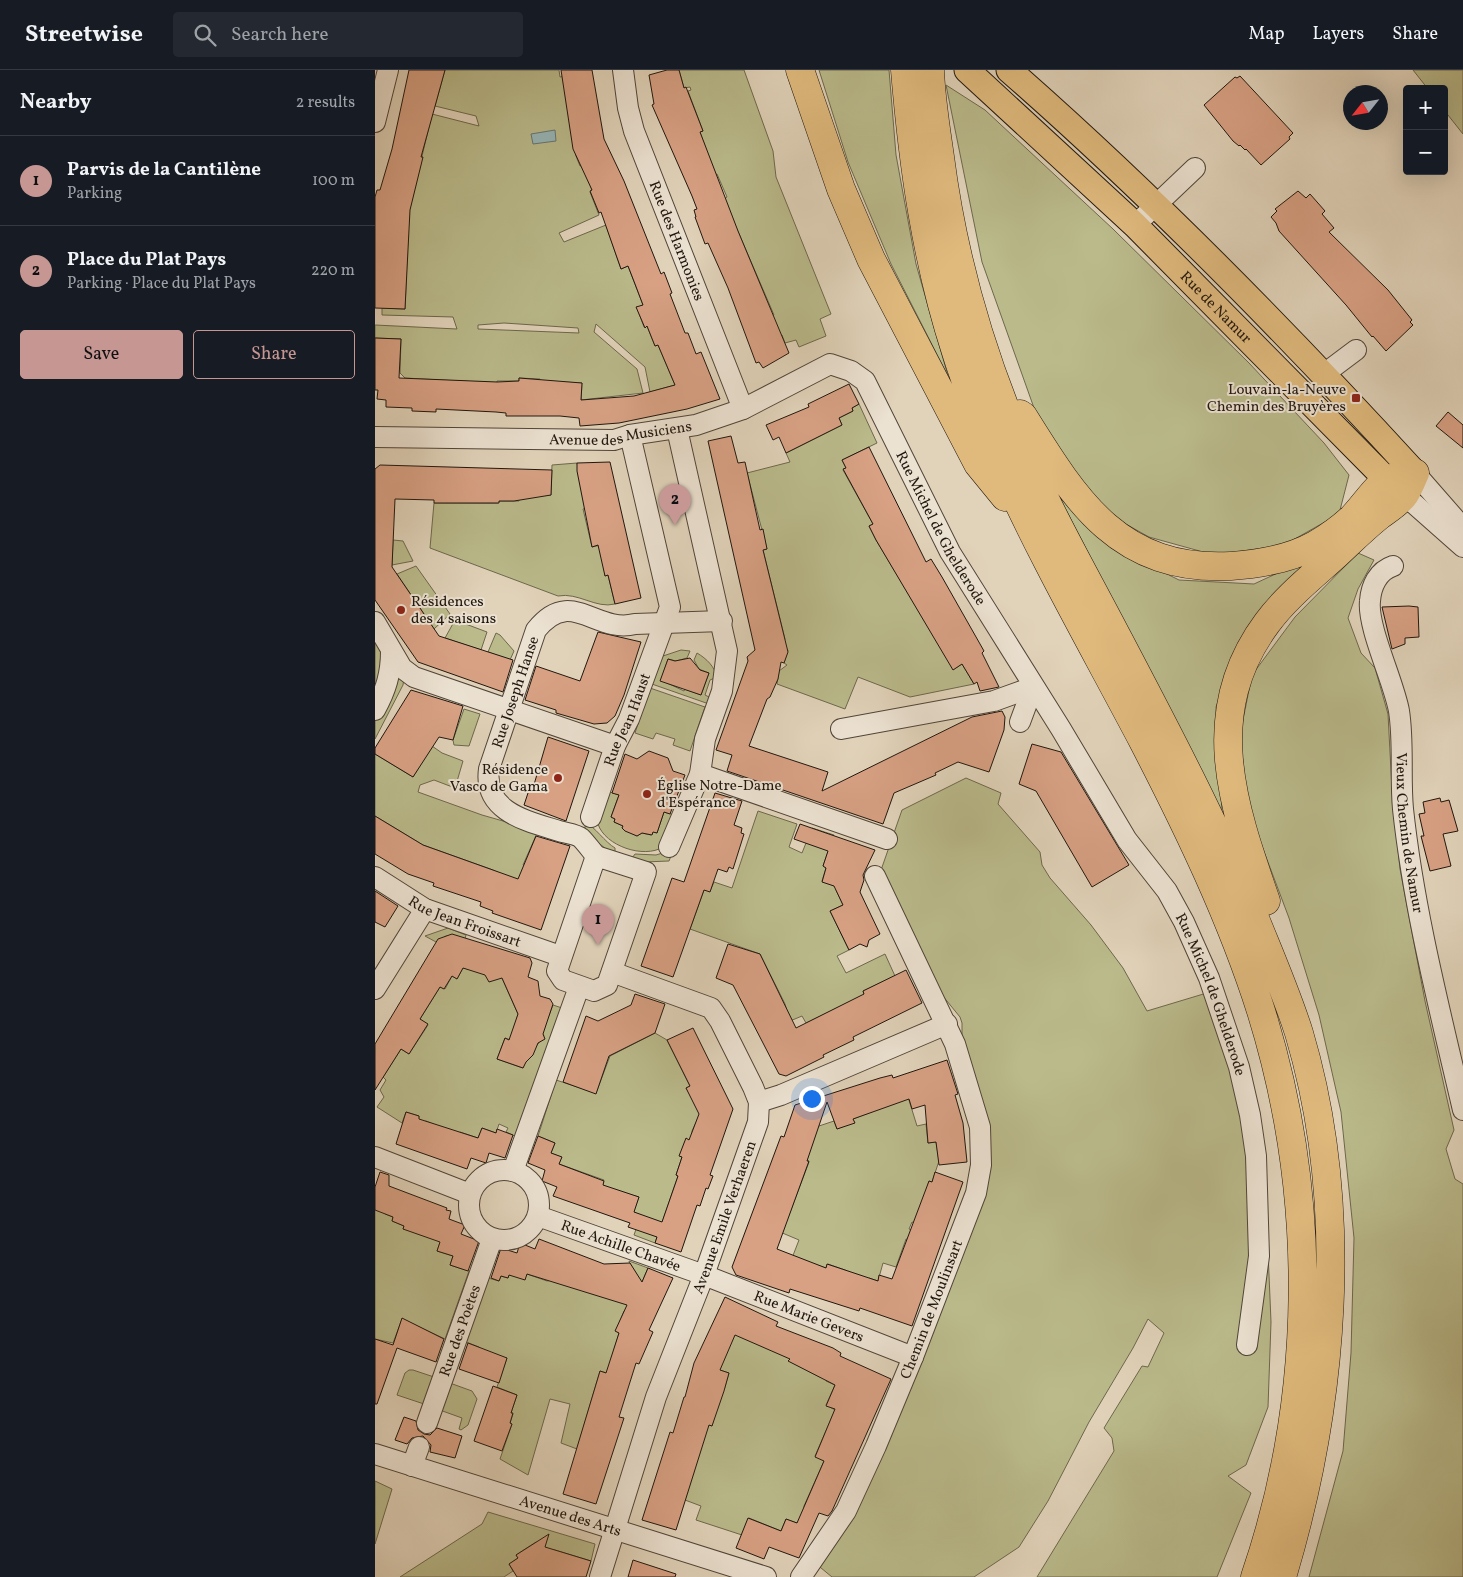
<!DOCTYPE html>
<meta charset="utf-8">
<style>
:root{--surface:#171b24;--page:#242831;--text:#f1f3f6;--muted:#9ea1a6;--line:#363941;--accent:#c59692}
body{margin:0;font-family:Vollkorn,serif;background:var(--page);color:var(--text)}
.controls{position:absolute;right:15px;top:15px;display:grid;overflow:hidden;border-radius:5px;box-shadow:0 5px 20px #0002}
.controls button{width:45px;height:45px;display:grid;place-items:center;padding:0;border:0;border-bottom:1px solid var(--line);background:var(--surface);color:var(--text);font:25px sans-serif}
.compass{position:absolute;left:968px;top:15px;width:45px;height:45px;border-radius:50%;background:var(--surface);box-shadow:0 5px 20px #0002;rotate:239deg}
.you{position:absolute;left:436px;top:1028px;width:18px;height:18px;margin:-12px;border:4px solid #fff;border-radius:50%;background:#1a73e8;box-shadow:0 0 0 8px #1a73e833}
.badge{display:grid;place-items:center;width:32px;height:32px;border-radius:50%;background:var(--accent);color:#111;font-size:16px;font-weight:700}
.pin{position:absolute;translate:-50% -41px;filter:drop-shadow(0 1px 2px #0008)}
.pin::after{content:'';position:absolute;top:26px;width:18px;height:15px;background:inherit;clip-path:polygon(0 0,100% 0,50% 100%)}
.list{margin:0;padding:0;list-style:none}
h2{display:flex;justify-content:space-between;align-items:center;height:65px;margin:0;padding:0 20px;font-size:21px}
h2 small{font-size:16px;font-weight:400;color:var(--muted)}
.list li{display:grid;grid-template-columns:32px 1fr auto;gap:15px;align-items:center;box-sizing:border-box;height:90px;padding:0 20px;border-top:1px solid var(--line)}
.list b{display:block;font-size:19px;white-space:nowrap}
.list p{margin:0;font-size:16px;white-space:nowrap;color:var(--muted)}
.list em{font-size:16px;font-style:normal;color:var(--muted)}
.actions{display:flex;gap:10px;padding:15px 20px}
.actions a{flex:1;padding:11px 0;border:1px solid var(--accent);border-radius:5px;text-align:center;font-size:18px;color:var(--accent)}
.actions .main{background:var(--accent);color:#111}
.icon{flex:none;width:28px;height:28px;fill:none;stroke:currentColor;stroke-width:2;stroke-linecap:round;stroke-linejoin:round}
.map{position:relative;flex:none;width:1088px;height:1507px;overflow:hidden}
header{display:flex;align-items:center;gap:30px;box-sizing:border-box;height:70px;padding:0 25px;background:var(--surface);border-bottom:1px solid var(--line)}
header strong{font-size:24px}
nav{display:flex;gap:28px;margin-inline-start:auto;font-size:18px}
.search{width:350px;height:45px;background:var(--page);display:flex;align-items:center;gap:12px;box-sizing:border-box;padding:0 18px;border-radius:5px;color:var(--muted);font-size:19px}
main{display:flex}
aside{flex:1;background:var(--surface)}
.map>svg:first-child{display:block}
.green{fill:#baba8b;stroke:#6c684c;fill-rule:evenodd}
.water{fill:#97b6b8;stroke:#677674}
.building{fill:#d8a184;stroke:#1f160e}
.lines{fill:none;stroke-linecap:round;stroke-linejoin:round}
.minor-casing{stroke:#504539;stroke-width:22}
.major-casing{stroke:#1f160e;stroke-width:27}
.highway-casing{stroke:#1f160e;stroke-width:29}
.minor{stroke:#ece2d2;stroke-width:20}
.major{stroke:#e0ba7d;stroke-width:25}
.highway{stroke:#e0ba7d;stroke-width:28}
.poi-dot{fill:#8f2418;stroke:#ece2d2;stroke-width:2}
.labels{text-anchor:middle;stroke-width:4;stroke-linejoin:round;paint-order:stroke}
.street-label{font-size:15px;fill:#1f160e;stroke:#ece2d2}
.poi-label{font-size:15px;fill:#1f160e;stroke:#ece2d2;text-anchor:end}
</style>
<header>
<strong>Streetwise</strong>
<div class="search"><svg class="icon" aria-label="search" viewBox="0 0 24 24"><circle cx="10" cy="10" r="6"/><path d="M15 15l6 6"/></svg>Search here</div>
<nav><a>Map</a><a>Layers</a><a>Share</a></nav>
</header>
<main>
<aside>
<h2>Nearby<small>2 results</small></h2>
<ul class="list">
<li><span class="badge">1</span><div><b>Parvis de la Cantilène</b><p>Parking</p></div><em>100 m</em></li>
<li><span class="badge">2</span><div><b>Place du Plat Pays</b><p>Parking · Place du Plat Pays</p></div><em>220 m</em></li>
</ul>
<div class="actions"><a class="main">Save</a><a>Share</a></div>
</aside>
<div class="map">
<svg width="1088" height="1507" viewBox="0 0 1088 1507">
<rect width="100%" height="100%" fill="#e1d3ba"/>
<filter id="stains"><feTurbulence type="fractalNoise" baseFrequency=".004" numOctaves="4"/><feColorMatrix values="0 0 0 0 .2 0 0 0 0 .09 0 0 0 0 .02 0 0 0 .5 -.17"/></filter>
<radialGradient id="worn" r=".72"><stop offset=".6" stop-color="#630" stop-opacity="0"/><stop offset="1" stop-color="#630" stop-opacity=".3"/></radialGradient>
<path class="green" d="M70,0H184L185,7L191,6L201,86L205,96L208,95L217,120L215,122L224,145L184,163L189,172L231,155L246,199L253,196L268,235L262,238L269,257L272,256L280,276L283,275L300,315L275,322L270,297L221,254L219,262L262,299L268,323L206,330L207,313L187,312L165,318V309L144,308V311H122V313L30,308L25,303L26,269L0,268V255L82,259L78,247L7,245V238L30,239L34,141L57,44L104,56L101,46L60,36ZM129,253L203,258L204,263L103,259V255Z
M304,0H369L398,81L401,107L456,244L445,249L451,266L424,277L421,270L410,273L407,265L405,266L397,246L399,245L349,129L352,127L342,104L340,105L325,62L328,61L313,21L316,20L315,17L309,18Z
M444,0H514L521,85L541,194L573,306L516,194L473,92Z
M1038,0H1088V64L1069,40V19H1053Z
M571,15L610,40L738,159L874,293L949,373L974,405L964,444L909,475L839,485L774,467L731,443L664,352L607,192Z
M484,334L502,373L467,390L471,398L468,400L498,454L494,456L501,470L579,599L587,594L599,614L535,627L483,607L470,639L402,614L404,601L412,595L409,593L413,580L407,578L410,569L388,480L392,479L372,403L415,392L411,383L467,355L464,348L478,341L477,338Z
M202,393L211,438L208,439L217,477L226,475L230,506L233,505L240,534C221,539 203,522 183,526L55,478L59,433H123L124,431H144V425H176L177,395Z
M674,407L744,480L804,510L879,514L948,482L869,566L841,637L847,742Z
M18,470L28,471L38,491L17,495Z
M983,483L999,490L983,519L973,548L986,583L1000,598L1013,644L1017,720L1025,799L1050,931L1079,1060L1071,1079L1080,1109L1088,1114V1507H934L968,1381L976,1283L979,1168L966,1042L944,945L914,848L873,739L865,665L877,605L920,547Z
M41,496L75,544L59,559L22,504Z
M0,542L32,588L28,615L0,669Z
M80,550L112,562L106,580L70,568Z
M121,563L125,565L139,581L135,590L113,582Z
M306,580L315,581L312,588L301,591L293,589L286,610L309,621L310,619L326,625L334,603L324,599L319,590L322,583C332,589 339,596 342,607L335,610L330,625L336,628L334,634L274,613L285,587Z
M275,618L330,637L315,681L298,675L300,669L281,663L278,669L260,663Z
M89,639L105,644L94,676L79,675L78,670Z
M57,676L67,683L88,691L80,718L59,710L45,715L43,722L107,745L163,761L148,795L154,798L148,815L118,800L48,775L0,746V684L38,707Z
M591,708L626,723L623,734L665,782L667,795L675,808L716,855L748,898L772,941L845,919L889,1086L896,1252L893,1337L871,1395L853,1406L876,1423L842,1507H662L739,1381L737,1368L729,1358L767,1296L773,1297L789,1263L773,1249L758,1278L714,1352L673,1431L644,1477L599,1507H457L440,1493L610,1108L587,977V953L585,947L567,925L505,803L527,740Z
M235,722L244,725L236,747L240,749L239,752L248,756L247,758L262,766L267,763L276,765L278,761L282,763L289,742L299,745L288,777C269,789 230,776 223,754Z
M383,741L422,754L414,777L427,783L437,758L459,765L448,796L451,798L447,811L462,817L461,820L468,835L455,841L474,880L462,886L471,903L510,884L520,906L488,921L489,925L431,953L427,946L415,951L410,934L385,884L315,859L329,820L335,821L339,812L357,818Z
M211,753C218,755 231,773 240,778V783L231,779L209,761Z
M294,781H298L294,791L269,792L257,788L260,784L281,785Z
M73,858L91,865L90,869L71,866L61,872L50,866Z
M88,898L126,906L143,944L136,970L130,968L122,989L148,998L152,988L169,966L167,963L178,935L187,938L140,1066L131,1062L133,1058L124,1054L121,1063L107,1058L103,1068L85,1062L84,1065L51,1051L42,1054L44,1046L31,1042L27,1053L2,1037L9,1027L5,1020L11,1010L8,1007L26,979L34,984L53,955L45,949L65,917L70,919L77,906L82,909Z
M280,963L292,970L315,1016L311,1018L326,1042L317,1061L318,1071L311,1069L305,1086L307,1087L301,1105L303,1106L280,1173L259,1165L266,1145L258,1142L264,1127L227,1117L229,1110L184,1094L186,1087L176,1083L180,1073L163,1066L181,1010L221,1023L235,986Z
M533,1027L542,1056L551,1054L553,1073L561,1072L564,1091L557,1112L554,1111L542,1154L537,1152L534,1159L540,1162L536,1170L531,1169L521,1197L508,1193L503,1211L494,1208L492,1213L470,1200L453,1194L451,1198L417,1188L424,1170L405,1162L414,1145L434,1092L432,1091L438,1058L459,1051L462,1059L479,1052L478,1049Z
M0,1134L12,1137L10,1144L18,1147L17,1151L29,1156L28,1159L67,1167L62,1181L78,1186L75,1195L94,1201L70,1269L27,1249L18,1273L0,1269Z
M254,1191L273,1198L254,1243L249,1241L241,1261L244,1263L232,1303L225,1301L202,1379L186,1373L195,1334L175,1329L153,1405L125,1389L137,1354L135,1353L138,1344L136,1343L142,1325L122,1317L132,1288L103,1282L104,1277L91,1272L113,1208L124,1211L126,1206L133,1208L134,1205L152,1204L172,1211L255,1195Z
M354,1262L416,1285L414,1291L445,1307L452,1308L451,1311L460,1315L451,1335L460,1340L440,1386L449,1391L429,1436L430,1456L411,1449L406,1461L374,1448L367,1465L321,1450L326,1436L310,1430L331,1354L337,1356L346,1320H349L354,1303L345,1300Z
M34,1300H38L62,1308L52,1335L22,1325L30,1303Z
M72,1312L97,1321L102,1329L93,1355L86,1360L84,1359L87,1348L62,1339Z
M0,1411L17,1419L0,1474Z
M113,1442L220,1474L216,1491L180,1480L169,1479L170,1475L161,1472L141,1485L143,1488L134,1494L138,1501L129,1507H25L107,1454Z"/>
<path class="water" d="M180,60L181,71L158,74L156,64Z"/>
<path class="building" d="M34,0H70L46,87H48L35,140L30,239L0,238V127L2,120H5L17,79Z
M186,0H217L229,69L249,111L286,204L289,202L297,223L295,224L310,263H313L321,284L326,282L345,329L312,339L244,353L205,356L204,348L185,346H131V343L121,342L61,339V342L37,341V338L11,337V330L2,329L3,320H0V268L26,269L24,308L122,312L144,311V308L207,313L206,330L259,326L300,315L283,275L280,276L272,256L270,258L261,237L268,235L260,214L253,196L246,199L226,142L224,143L215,121L217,120L198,79Z
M292,0H304L309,18L311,17L328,61L325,62L363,161L414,283L388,298L384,292L381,293L353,218L333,173L330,174L320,147H321L319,140L322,139L317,126L277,35L279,34L274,5Z
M865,6L918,63L914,67L915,69L886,95L871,79L870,80L865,75L864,76L858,71L829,35L860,7L862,8Z
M923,121L931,128L935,124L950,141L947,144L959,158L954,162L1013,220L1037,250L1035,252L1038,255L1011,281L998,266L997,267L971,235L904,161L901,153L896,147L902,141L900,139Z
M474,314L484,334L477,338L478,341L464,348L467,355L411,383L404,367L398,370L391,355L434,337L433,334Z
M1073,342L1088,355V378L1061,356Z
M356,366L363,393L370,392L385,460L388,459L392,479L388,480L413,582L409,593L406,592L403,609L395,627L392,629L374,676L453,702L447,721L597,647L627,641L630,647L629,660L614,702L583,692L560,703L561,705L519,723L508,754L352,701L357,685L341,680L373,591L372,587L380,580L333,371Z
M494,377L551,492L556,489L567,507L609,581L607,583L624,617L605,621L602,612L599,614L587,594L578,600L501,470L494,456L498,454L468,399L471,398L467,390Z
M235,392L266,528L240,534L233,505L230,506L223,475L217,477L202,401V393Z
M5,395L177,400L176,425L139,431H124V433H59V430L20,429L17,497L64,566L138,590L128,622L43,592L0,530V399Z
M1034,536L1043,537L1044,567L1030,568V574L1017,579L1007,537Z
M223,562L266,572L249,625L240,646L232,653L219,654L181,643V640L150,630L161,596L205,611Z
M315,588L325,600L334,603L326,625L285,611L293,589L300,591Z
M36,620L88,636L78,670L64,667L38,707L0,684V678Z
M173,667L214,681L191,751L149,735L155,717L158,718Z
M657,674L686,682L754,795L717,817L661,721L644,714Z
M274,681L293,688L298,701L310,705L295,744L289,742L282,763L278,762L277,765L267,763L262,766L250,761L247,758L248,756L239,752L240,749L236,747L244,725L237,723L250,684L262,689Z
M340,723L367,731L359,755L367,758L366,763L369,764L358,799L354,797L352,802L343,799L335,822L329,820L298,907L266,896L297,808L309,812Z
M1065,728L1066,732L1074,730L1083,761L1068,764L1076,796L1055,801L1046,766H1049L1044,744L1050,743L1048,732Z
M0,746L48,775L143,809L161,766L195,776L166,860L117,843L118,841L105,836L106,832L58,816L59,813L33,804L0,784Z
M425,754L500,780L488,805L489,810L485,822L505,864L494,870L492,877L485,874L474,880L455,841L468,835L459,816L447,812L451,798L448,796L453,781L419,769Z
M0,821L23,836L10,857L0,852Z
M77,864L155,888L157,893L153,907L163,911L165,926L175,929L178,934L168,964L170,969L163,973L158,985L151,992L148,998L122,989L130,968L134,970L143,944L127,908L114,912L110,905L88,898L82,909L77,906L69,919L65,917L45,949L53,954L34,984L26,979L0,1020V974L63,869Z
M353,874L385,884L421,958L489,924L488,921L531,900L547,933L478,967L479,970L448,985L449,987L411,1006L404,1004L358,915L341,908Z
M260,924L290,934L280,963L234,986L221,1024L188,1012L211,946L223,951L256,935Z
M318,958L358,1039L335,1105L338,1106L333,1119L331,1118L325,1136L322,1135L306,1182L280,1173L282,1167L253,1157L255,1153L178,1126L182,1117L167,1111L170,1100L153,1093L163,1066L180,1073L176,1083L187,1087L184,1094L229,1111L228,1115L264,1127L259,1142L287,1152L303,1106L301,1105L307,1087L304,1086L311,1068L314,1070L324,1044L311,1018L315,1016L292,970Z
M572,990L583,1024L580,1025L588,1053L592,1092L564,1095L561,1072L553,1073L550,1035L537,1039L534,1029L478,1049L480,1053L462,1059L452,1032L432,1091H434L402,1179L451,1198L452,1194L503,1211L504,1205L517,1209L554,1111L557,1112L560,1102L588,1112L537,1256L485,1238L484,1241L415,1219L414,1223L361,1205L357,1197L406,1066L409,1067L420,1035L505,1008L517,1005L518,1008Z
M31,1042L44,1046V1049L103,1068L107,1058L121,1063L122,1059L138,1065L130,1088L114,1083L111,1093L96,1088L92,1099L21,1074Z
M5,1102L14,1105V1116L72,1138L71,1140L76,1141L74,1149L90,1155L86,1164L104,1171L93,1201L75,1195L78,1186L62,1181L65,1172L28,1159L29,1156L17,1151L18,1147L0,1140V1117Z
M164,1169L229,1194L255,1193L267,1212L273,1198L298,1208L274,1260L278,1262L264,1294L261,1293L244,1347L249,1348L221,1434L188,1424L225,1301L231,1303L244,1263L240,1261L252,1235L152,1204L150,1210L134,1205L133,1208L126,1206L124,1211L116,1208L126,1178L142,1183L145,1173L160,1179Z
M350,1227L403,1252L401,1256L458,1278L466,1283L465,1286L516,1309L457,1441L453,1446L444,1443L424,1488L394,1477L389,1489L361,1478L373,1448L406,1461L411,1449L422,1453L449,1391L440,1387L460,1339L451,1336L460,1315L413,1291L415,1289L360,1265L345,1300L354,1303L349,1321L337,1356L334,1355L301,1460L267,1450L295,1362L298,1363L309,1327H310L319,1293Z
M27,1248L69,1269L61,1292L22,1278L2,1334H0V1269L18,1275Z
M93,1273L132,1288L124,1313L84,1299Z
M118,1316L142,1325L136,1343H138L135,1353L137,1354L127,1381L99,1371Z
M29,1347L41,1351L43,1360L49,1364L55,1365L62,1358L87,1366L80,1388L55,1382L56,1375L48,1366L37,1368L32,1374L20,1370Z
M174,1464L170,1477L216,1491L211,1507H142L134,1494L143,1488L141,1485Z
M258,1490L301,1504L300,1507H253Z"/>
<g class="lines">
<defs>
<g id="minor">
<path id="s1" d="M248,0L253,38L259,61L368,339"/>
<path d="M0,52L13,0"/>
<path d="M760,155L820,98"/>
<path d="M949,304L981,280"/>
<path id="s2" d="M0,367L239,370L255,365L321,355L368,339L455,294L476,301L490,311L575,482L686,659L752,770L792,821L809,852L834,908L864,997L875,1045L881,1086L884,1186L872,1275"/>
<path d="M1040,403L1088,458"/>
<path d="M1019,416L1088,477"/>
<path id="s3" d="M1018,496C1003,501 996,516 995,531C992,557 1019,612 1024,641C1029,673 1025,707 1028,739C1039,841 1065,941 1088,1040"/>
<path d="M0,552L27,598L39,607L240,676"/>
<path d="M0,640C11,620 16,604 16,581"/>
<path d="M645,652L658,617"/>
<path d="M466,659L619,631L658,617"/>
<path d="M325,704L512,769"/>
<path id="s4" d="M216,747L240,676L254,649L295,537L255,365"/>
<path d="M294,777L325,704L330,669L347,621L352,581L302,359"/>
<path id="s5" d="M221,786C216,780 211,773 206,768C201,764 190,763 184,761C152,751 108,742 114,699L161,560C196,516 220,564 260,554L347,551"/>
<path d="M221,786L271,802L232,915L219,921L188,910L182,901Z"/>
<path id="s6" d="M0,807L50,839L185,886"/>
<path d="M0,919L50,839"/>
<path d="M384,1032L406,1025L572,954"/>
<path d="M0,1087L95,1124"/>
<circle cx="129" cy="1135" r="35"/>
<path d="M138,1101L204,917"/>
<path id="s7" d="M163,1146L329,1205L538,1287"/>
<path id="s8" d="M52,1353L117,1169"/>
<path id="s9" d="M0,1384L391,1507"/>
<path d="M37,1396L44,1377"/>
<path id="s10" d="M225,1507L281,1327L329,1205L383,1052L384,1032L378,1017L345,951L336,938L237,902"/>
<path id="s11" d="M426,1507L471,1441L501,1376L538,1287L601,1123L606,1095L605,1057L580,974L500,806"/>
</g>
<g id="major">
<path id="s12" d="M592,0L760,155L1012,410"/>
<path d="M634,0C778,126 911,262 1040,403"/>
</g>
<path id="highway" d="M425,0L466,119L496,189L603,394L630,427
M530,0C538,96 551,190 581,282C592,318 607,352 622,386C665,484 718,576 768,671C813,758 856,847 886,941C943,1124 942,1326 880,1507
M555,0C556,29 561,59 565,87C578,188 606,285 647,379C673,440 706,498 737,557C788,654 839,750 881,851C896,888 912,925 924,963C976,1138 959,1334 907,1507
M645,344L648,346C701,431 744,502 856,496C885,494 915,489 940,475C954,467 966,458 977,448C987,438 1003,414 1014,409C1021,406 1031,405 1040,403
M891,831C858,736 825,643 892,553C911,527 938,506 962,484C976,471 989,458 1004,446C1012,440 1025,432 1030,424C1034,418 1037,410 1040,403"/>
</defs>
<use href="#minor" class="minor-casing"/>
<use href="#major" class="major-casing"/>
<use href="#highway" class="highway-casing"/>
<use href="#minor" class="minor"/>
<use href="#major" class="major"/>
<use href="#highway" class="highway"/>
</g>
<g class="poi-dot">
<rect x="976" y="323" width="10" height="10" rx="2.5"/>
<circle cx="26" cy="540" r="5"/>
<circle cx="183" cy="708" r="5"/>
<circle cx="272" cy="724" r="5"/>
</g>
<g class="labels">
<g class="street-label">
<text dy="5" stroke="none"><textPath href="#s1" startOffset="180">Rue des Harmonies</textPath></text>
<text dy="5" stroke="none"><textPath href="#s12" startOffset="344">Rue de Namur</textPath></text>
<text dy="5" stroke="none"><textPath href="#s2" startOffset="246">Avenue des Musiciens</textPath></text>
<text dy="5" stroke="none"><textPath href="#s2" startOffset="675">Rue Michel de Ghelderode</textPath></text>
<text dy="5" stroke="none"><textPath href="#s5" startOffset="232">Rue Joseph Hanse</textPath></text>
<text dy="5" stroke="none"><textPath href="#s4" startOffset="104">Rue Jean Haust</textPath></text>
<text dy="5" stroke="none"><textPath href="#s3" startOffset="281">Vieux Chemin de Namur</textPath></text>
<text dy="5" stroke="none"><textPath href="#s6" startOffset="101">Rue Jean Froissart</textPath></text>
<text dy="5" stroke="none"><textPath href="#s2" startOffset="1216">Rue Michel de Ghelderode</textPath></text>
<text dy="5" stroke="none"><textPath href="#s10" startOffset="381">Avenue Emile Verhaeren</textPath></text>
<text dy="5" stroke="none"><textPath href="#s7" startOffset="88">Rue Achille Chavée</textPath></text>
<text dy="5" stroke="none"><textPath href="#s11" startOffset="299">Chemin de Moulinsart</textPath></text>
<text dy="5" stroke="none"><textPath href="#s7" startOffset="289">Rue Marie Gevers</textPath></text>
<text dy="5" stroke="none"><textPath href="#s8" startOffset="98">Rue des Poètes</textPath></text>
<text dy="5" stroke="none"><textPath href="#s9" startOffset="205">Avenue des Arts</textPath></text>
</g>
<g class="poi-label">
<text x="971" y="324">Louvain-la-Neuve<tspan x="971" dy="17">Chemin des Bruyères</tspan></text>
<text x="36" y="536" text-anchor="start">Résidences<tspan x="36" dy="17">des 4 saisons</tspan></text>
<text x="173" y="704">Résidence<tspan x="173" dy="17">Vasco de Gama</tspan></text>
<text x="282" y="720" text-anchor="start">Église Notre-Dame<tspan x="282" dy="17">d'Espérance</tspan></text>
</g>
</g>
<rect width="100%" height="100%" filter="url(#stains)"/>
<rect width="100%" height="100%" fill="url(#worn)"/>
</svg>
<div class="controls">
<button>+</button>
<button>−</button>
</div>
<svg class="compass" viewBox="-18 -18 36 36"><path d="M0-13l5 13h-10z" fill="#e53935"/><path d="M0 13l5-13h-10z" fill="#9ea1a6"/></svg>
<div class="you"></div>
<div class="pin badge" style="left:223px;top:875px">1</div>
<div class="pin badge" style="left:300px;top:455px">2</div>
</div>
</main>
